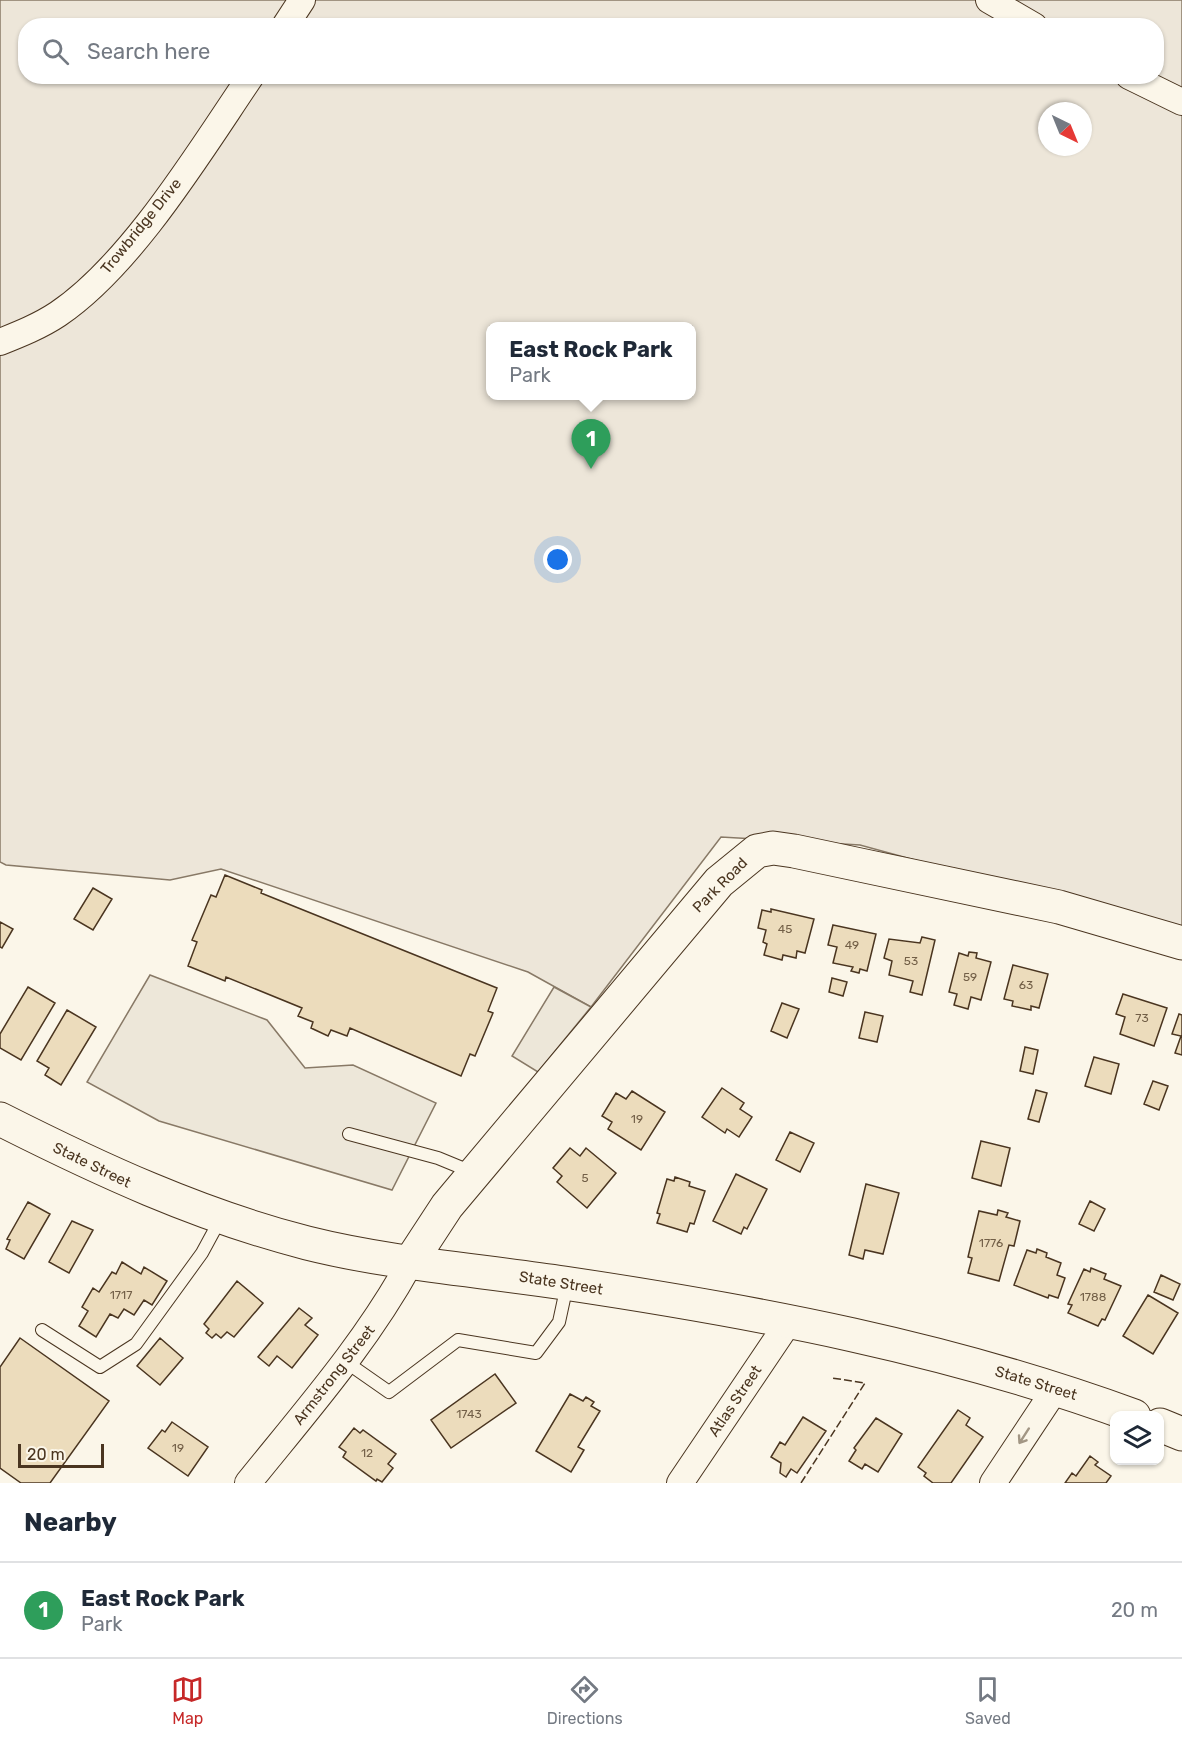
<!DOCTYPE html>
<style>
:root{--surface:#fff;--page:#f6f6f7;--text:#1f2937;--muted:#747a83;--line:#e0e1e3;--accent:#c62828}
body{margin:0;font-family:Rubik,sans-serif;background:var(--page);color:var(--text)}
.controls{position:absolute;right:18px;bottom:18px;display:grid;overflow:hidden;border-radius:12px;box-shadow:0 2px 4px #0004}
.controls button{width:54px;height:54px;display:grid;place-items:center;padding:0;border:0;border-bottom:2px solid var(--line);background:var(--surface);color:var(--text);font:30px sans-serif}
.compass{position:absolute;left:1038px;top:102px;width:54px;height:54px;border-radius:50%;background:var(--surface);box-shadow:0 2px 4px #0004;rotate:137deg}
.scale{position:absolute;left:18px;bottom:15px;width:86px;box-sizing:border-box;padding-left:6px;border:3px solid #4a3520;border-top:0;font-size:16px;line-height:21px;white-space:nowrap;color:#4a3520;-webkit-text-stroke:4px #fbf6e9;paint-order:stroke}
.you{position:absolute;left:558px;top:560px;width:21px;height:21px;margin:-15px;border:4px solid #fff;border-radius:50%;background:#1a73e8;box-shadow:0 0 0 9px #1a73e833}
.badge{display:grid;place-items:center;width:39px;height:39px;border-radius:50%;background:var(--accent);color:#fff;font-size:20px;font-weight:700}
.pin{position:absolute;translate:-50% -50px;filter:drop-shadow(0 2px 3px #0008)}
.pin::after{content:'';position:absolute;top:32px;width:21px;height:18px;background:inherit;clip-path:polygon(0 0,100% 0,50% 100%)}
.popup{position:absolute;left:486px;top:322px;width:210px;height:78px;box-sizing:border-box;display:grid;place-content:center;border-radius:12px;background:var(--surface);filter:drop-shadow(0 2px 4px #0005);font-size:20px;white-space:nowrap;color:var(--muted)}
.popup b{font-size:22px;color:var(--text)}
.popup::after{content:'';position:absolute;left:50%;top:100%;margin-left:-12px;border:12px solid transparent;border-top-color:var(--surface)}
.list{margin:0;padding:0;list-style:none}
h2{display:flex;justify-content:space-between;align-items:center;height:78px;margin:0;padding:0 24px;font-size:26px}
h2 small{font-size:20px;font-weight:400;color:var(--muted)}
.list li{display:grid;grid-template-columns:39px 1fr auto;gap:18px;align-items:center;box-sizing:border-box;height:96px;padding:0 24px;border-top:2px solid var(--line)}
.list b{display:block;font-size:22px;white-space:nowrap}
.list p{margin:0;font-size:20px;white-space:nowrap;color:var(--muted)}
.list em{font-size:20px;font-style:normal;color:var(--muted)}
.icon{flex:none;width:33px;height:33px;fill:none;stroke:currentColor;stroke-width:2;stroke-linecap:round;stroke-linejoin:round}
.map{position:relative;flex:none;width:1182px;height:1483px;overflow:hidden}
.search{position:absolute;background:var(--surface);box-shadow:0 2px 4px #0004;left:18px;right:18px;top:18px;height:66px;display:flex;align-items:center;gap:15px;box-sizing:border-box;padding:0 21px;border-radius:24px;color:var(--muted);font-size:22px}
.sheet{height:174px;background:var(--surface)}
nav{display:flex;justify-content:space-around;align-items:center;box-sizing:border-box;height:84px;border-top:2px solid var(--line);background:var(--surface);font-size:16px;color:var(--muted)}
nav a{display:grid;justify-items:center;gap:3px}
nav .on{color:var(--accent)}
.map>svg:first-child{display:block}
.green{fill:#ede6d9;stroke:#887966;stroke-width:1.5;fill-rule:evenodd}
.parking{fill:#ede7d9;stroke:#887966;stroke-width:1.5}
.building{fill:#ecdcbc;stroke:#4a3520;stroke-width:1.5}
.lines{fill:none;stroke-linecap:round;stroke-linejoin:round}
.lane-casing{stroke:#4a3520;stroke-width:14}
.street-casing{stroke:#4a3520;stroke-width:28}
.secondary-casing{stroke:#4a3520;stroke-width:35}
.primary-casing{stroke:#4a3520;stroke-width:35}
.lane{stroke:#fbf6e9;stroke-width:12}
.street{stroke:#fbf6e9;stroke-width:26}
.secondary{stroke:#fbf6e9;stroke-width:33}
.primary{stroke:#fbf6e9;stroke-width:33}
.fence{stroke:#4a3520;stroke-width:1.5;stroke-dasharray:8 3;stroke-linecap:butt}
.oneway{stroke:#a29684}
.labels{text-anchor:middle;stroke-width:4.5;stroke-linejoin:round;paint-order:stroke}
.number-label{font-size:12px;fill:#725f47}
.street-label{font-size:15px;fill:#4a3520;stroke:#fbf6e9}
</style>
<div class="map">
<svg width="1182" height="1483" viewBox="0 0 1182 1483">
<rect width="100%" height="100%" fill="#fbf6e9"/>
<path class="green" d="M0,0H1182V936L1097,910L860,845L721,837L591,1007L528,972L221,869L170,880L6,865L0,862ZM26,26H1156V76H26ZM1047,111H1083V147H1047ZM490,326H692V396H490Z"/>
<path class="parking" d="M150,975L267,1020L305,1068L353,1065L436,1103L392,1190L159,1121L87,1082Z
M554,987L591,1007L538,1072L512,1056Z"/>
<path class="building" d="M225,875L262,890L261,893L497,988L488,1011L493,1013L475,1056L470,1054L461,1076L350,1028L347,1036L331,1030L328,1036L311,1028L313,1022L298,1016L302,1008L226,977L225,981L188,966L197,942L192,940L211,895L216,897Z
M93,888L112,899L93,930L74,919Z
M771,909L814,919L805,953L797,951L796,958L783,955L782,960L764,955L767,944L763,942L766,930L758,928L762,910L771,912Z
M0,922L13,929L2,948L0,947Z
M833,925L876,934L867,971L860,969L859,973L851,971L853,967L833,963L837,947L828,945Z
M922,937L935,940L922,995L910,992L913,981L889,975L892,961L884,958L889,939L920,943Z
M969,952L977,953L976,958L991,962L981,1000L971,997L968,1009L954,1005L957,994L949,992L959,953L968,956Z
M1013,965L1048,974L1039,1008L1031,1006V1010L1012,1006L1013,1001L1004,999Z
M832,978L847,982L843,996L829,992Z
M28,987L55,1003L21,1060L0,1048V1034Z
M1123,994L1167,1008L1154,1046L1120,1034L1125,1017L1116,1014Z
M782,1003L799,1009L787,1038L771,1031Z
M67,1010L96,1027L61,1085L45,1075L49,1068L37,1061Z
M865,1012L883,1016L877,1042L859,1038Z
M1179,1014L1182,1015V1055L1175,1053L1181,1036L1172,1034Z
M1025,1047L1038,1050L1033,1074L1020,1071Z
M1094,1057L1119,1064L1111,1094L1085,1086Z
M1153,1081L1168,1086L1159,1110L1144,1104Z
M722,1088L744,1103L740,1109L752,1117L739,1137L727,1129L725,1133L702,1117Z
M1036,1090L1047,1093L1039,1122L1028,1119Z
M632,1091L665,1112L641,1150L608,1129L612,1122L602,1116L616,1093L626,1099Z
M790,1132L814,1143L800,1172L776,1160Z
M981,1141L1010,1148L1001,1186L972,1178Z
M570,1148L580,1156L586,1148L616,1173L587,1208L557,1182L562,1176L553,1168Z
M736,1174L767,1189L747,1229L744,1227L741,1234L713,1221Z
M675,1177L690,1182L689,1186L705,1191L694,1224L690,1223L687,1232L657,1223L660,1214L657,1213L667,1179L674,1181Z
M866,1184L899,1193L883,1254L865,1250L863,1259L849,1255Z
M1090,1201L1105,1209L1094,1231L1079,1224Z
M28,1202L50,1214L24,1259L6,1249L10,1240L7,1239Z
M998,1210L1008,1213L1006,1217L1020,1221L1014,1246L1009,1245L999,1281L968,1273L972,1258L968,1257L979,1211L997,1215Z
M72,1221L93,1230L69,1273L49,1262Z
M1037,1249L1047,1253L1046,1257L1061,1263L1057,1275L1065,1278L1058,1298L1049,1295L1048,1298L1014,1285L1027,1250L1036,1253Z
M122,1262L141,1274L144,1267L167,1281L152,1305L144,1300L134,1315L124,1309L118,1318L110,1314L96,1337L79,1326L88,1311L82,1307L93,1288L99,1292L112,1272L116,1274Z
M1091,1268L1106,1274L1104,1279L1121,1286L1105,1320L1102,1319L1098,1326L1068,1313L1072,1305L1068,1304L1084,1269L1090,1272Z
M1161,1275L1180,1284L1173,1300L1154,1292Z
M237,1281L263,1303L234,1337L227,1332L221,1338L216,1334L212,1338L206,1333L209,1329L204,1324Z
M1148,1295L1178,1313L1153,1354L1123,1336Z
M299,1308L312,1318L305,1325L318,1335L292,1368L277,1356L269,1366L258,1357Z
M20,1338L109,1401L50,1483H21L0,1468V1367Z
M160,1338L183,1358L160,1385L137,1366Z
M495,1374L516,1403L451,1448L431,1420Z
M570,1394L583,1401L586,1397L594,1402L591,1406L600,1411L578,1447L584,1450L571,1472L536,1451Z
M958,1410L970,1418L966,1425L983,1437L951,1483H933L924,1476L926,1473L918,1467Z
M803,1417L826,1431L797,1473L791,1469L786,1477L780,1473L781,1463L771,1457L780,1442L785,1445Z
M876,1418L902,1434L878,1472L865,1464L862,1469L849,1461L856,1450L854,1448Z
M172,1422L208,1447L188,1476L148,1448L162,1430L165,1432Z
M354,1428L360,1433L363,1430L396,1454L388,1464L393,1468L382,1482L377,1479L376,1481L343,1457L346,1452L339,1447Z
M1090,1456L1098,1462L1095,1465L1111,1476L1106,1483H1065L1072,1473L1076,1476Z"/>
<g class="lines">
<defs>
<path id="lane" d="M349,1134L438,1158L472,1172
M42,1330L100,1367L136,1344L202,1253L221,1218
M346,1362L389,1392L458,1340L536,1353L559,1322L567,1285"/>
<path id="street" d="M989,0L1034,26
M285,26L302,0
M1129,76L1182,102
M0,342C20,334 40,326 58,314C132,264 200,151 251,76
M248,1483C306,1411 367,1342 411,1261
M680,1483L790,1320
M993,1483L1056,1388"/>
<path id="secondary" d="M411,1261L447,1206L719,882L757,851L773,848L794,851L1059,907L1182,943"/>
<path id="primary" d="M0,1119C99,1169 198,1215 307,1243C391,1264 479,1270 564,1283C758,1312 949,1348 1134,1416
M1160,1425L1182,1434"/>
</defs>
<use href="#lane" class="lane-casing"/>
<use href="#street" class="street-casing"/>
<use href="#secondary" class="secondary-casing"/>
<use href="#primary" class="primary-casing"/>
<use href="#lane" class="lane"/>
<use href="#street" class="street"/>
<use href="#secondary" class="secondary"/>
<use href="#primary" class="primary"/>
<path class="fence" d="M801,1483L865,1383L832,1378"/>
</g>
<defs><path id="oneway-shaft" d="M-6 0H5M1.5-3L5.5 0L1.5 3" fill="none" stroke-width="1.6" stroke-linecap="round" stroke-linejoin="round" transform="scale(1.5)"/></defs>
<use class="oneway" href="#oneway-shaft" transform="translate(1024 1436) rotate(123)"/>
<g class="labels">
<g class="number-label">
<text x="785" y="933">45</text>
<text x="852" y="949">49</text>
<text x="911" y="965">53</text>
<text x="970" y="981">59</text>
<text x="1026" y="989">63</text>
<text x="1142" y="1022">73</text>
<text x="637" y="1123">19</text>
<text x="585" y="1182">5</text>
<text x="991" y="1247">1776</text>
<text x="121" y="1299">1717</text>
<text x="1093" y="1301">1788</text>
<text x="469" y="1418">1743</text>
<text x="178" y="1452">19</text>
<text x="367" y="1457">12</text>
</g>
<g class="street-label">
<text transform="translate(141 226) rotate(-51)" y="5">Trowbridge Drive</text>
<text transform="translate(720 885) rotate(-45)" y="5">Park Road</text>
<text transform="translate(92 1165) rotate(26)" y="5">State Street</text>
<text transform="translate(561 1283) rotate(9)" y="5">State Street</text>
<text transform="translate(334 1375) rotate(-52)" y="5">Armstrong Street</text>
<text transform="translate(1036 1383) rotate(17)" y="5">State Street</text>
<text transform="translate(735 1401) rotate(-56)" y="5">Atlas Street</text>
</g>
</g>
</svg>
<div class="controls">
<button><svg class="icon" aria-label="layers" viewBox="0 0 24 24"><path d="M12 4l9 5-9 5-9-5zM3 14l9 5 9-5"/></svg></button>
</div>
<svg class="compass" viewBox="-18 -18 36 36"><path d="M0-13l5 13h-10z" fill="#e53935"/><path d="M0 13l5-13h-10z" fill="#747a83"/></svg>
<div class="scale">20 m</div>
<div class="you"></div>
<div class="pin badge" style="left:591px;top:469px;background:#2e9e5b">1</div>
<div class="popup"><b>East Rock Park</b>Park</div>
<div class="search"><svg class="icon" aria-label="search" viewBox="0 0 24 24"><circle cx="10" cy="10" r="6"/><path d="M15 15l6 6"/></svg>Search here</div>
</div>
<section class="sheet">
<h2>Nearby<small></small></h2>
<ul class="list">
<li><span class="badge" style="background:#2e9e5b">1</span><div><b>East Rock Park</b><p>Park</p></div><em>20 m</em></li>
</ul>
</section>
<nav>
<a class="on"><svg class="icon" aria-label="map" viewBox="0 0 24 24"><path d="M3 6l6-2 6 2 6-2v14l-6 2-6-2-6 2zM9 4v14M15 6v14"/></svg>Map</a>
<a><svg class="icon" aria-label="directions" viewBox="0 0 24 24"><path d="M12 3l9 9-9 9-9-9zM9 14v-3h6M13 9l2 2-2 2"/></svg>Directions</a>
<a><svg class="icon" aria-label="saved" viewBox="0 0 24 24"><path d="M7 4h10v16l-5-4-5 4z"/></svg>Saved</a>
</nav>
